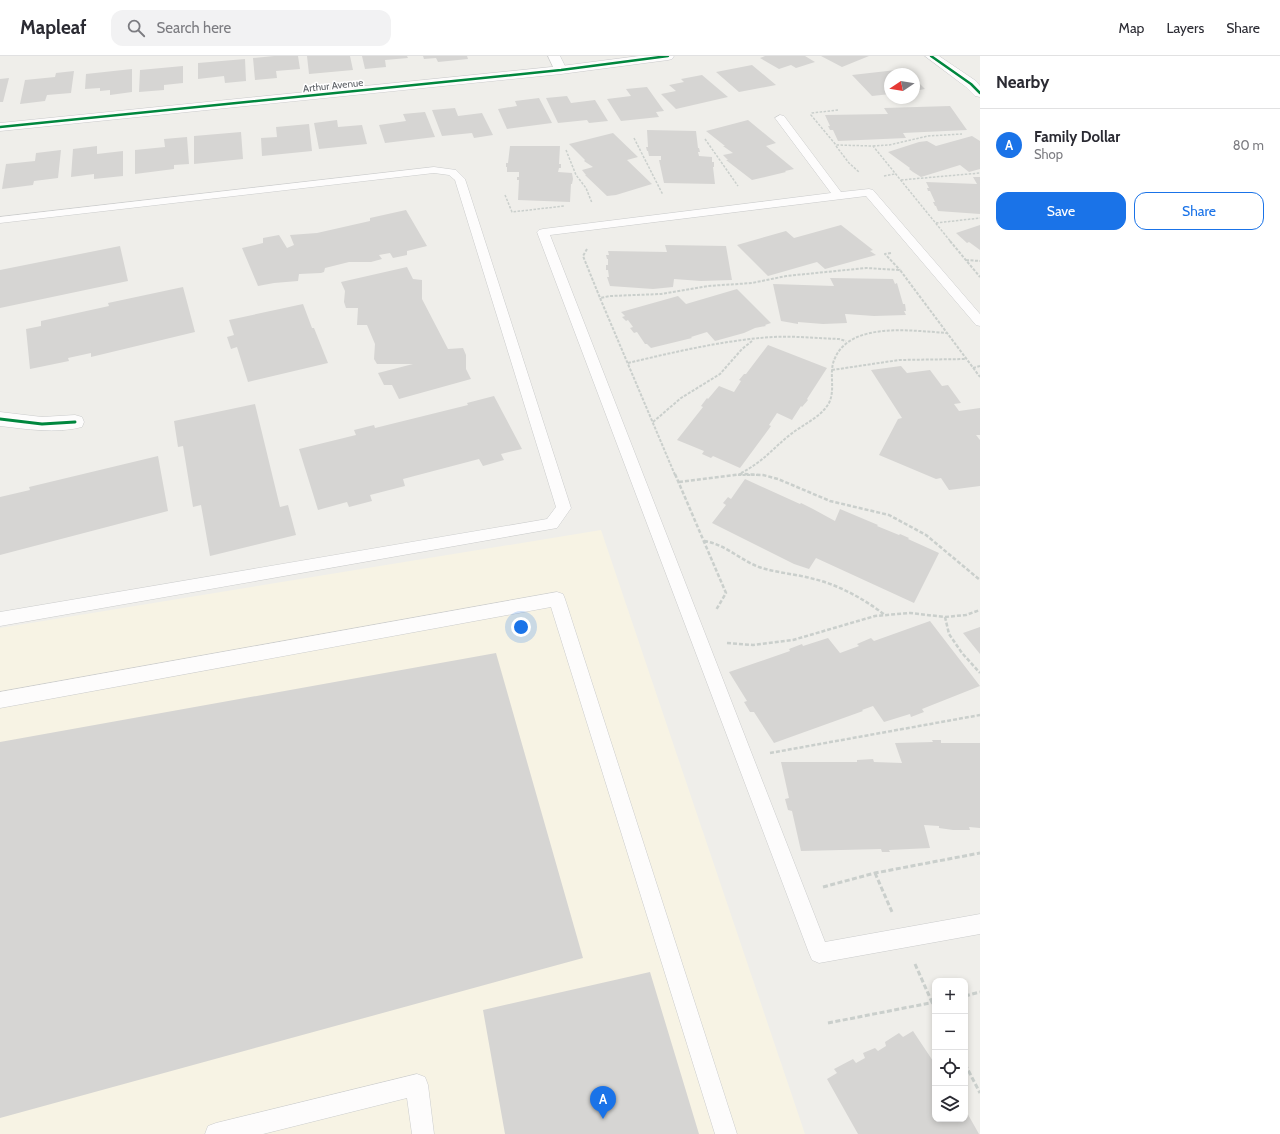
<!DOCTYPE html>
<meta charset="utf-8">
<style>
:root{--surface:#fff;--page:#f2f2f3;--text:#2b2b33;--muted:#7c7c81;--line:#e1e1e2;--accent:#1a73e8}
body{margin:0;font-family:Cabin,sans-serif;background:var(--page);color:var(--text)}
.controls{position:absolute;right:12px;bottom:12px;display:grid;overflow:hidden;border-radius:8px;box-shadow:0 2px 6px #0003}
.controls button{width:36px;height:36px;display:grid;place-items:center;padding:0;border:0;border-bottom:1px solid var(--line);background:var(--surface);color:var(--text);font:20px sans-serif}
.compass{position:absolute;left:884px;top:12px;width:36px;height:36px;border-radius:50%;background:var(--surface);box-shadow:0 2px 6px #0003;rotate:258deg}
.you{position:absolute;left:521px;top:571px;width:14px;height:14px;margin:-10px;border:3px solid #fff;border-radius:50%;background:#1a73e8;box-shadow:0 0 0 6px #1a73e833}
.badge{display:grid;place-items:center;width:26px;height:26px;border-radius:50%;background:var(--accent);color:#fff;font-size:13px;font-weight:700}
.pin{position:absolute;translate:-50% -33px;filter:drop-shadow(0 1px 2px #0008)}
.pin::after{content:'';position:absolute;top:21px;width:14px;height:12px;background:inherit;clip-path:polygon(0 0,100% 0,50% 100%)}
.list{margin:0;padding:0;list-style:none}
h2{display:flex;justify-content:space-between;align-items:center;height:52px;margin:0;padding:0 16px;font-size:17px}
h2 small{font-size:13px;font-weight:400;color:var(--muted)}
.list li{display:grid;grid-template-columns:26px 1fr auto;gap:12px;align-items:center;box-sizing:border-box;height:72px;padding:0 16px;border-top:1px solid var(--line)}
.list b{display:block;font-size:15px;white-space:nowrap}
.list p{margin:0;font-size:13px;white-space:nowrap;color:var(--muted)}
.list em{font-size:13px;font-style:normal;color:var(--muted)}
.actions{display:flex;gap:8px;padding:12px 16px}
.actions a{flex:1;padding:9px 0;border:1px solid var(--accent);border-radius:12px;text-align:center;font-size:14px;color:var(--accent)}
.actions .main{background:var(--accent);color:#fff}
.icon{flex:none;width:22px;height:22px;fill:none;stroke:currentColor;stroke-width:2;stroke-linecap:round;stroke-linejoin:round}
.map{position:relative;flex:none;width:980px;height:1078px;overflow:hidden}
header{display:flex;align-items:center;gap:24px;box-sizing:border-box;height:56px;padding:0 20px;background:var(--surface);border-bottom:1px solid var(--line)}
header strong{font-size:19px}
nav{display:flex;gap:22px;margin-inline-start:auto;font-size:14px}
.search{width:280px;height:36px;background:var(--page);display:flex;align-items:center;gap:10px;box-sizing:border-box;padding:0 14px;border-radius:12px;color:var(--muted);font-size:15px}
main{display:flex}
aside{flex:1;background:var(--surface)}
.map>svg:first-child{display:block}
.commercial{fill:#f7f3e4}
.building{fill:#d6d5d3}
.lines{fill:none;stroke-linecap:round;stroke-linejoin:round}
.lane-casing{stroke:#cbcccc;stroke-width:1}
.street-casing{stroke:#cbcccc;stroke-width:1}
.secondary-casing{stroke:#cacacb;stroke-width:1}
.path-far3{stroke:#cacfcc;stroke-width:1.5;stroke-dasharray:2.5 1.5;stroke-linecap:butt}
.path-far2{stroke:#cacfcc;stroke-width:2;stroke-dasharray:3 1.5;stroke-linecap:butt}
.path-far1{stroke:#cacfcc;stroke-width:2.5;stroke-dasharray:4 2;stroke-linecap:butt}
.path{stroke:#cacfcc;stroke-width:3;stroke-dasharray:5 2.5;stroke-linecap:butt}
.lane{fill:#fdfcfc;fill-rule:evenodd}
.street{fill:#fdfcfc;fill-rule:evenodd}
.secondary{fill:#fdfcfc;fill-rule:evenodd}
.cycleway-far1-casing{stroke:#fff;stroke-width:4}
.cycleway-casing{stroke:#fff;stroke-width:5}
.cycleway-far1{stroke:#00873e;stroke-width:2.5}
.cycleway{stroke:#00873e;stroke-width:3}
.labels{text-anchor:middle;stroke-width:3;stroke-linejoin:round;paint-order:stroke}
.far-street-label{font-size:10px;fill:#5f6368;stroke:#fff}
</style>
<header>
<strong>Mapleaf</strong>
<div class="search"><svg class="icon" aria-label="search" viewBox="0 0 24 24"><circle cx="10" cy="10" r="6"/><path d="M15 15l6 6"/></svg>Search here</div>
<nav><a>Map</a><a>Layers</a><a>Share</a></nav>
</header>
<main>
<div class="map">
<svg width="980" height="1078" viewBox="0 0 980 1078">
<rect width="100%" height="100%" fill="#efeeea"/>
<path class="commercial" d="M601,474L805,1078H0V572Z"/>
<path class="building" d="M274,0H298L300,13L276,15L277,22L255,24L253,2Z
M307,0H350L353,14L309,18Z
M362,0H407L408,2L385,4L386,11L365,13Z
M423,0H467L468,3L438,6L436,2L424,3Z
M765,0H805L815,6L796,12L791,9L779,13L760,2Z
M821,0H869L842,11Z
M245,3L246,25L225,27L224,20L198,23V7Z
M752,9L776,29L739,36L716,16Z
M183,10V27L164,29V34L139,36L140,14Z
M132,13V36L110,39V34L100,35V32L85,33L86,18Z
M905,13L909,18H890V38L872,40L852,19Z
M74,15L71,37L47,39L45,45L20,48L25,24L55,21L56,17Z
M702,19L728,41L676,53L661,38L676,35L669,29L684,26L681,23Z
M9,22L3,46H0V23Z
M914,22L925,33L914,35Z
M647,31L664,55L656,56L659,61L621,65L607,43L631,40L626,33Z
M567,40L571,47L595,44L608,65L589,67L587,64L558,67L546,42Z
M539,42L552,67L507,73L498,53L517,50L515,45Z
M950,50L967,74L903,77L906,82L838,85L833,74H830L828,70H830L825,59L888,58L884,52Z
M455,52L458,60L482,57L493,79L474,82L472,77L442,80L432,54Z
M425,56L435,81L385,87L379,69L406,65L403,58Z
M337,64L338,71L362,69L367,88L319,93L314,67Z
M748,64L776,87L766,90L794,113L785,115L786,116L752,124L726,104H728L723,99L733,97L723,90H725L706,75Z
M309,68L312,95L262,100L261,82L277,81L276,71Z
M647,74L696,75L698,92H699L700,96H698L699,100L712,101V106H714V111H713L715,128L664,127L659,104H661V100H649L648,95H647L646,91H648Z
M241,76L243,103L194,108V80Z
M613,77L638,101L627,104L652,128L616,139L607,140L585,119H586L582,114L593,111L584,105L585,104L569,88Z
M972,80L980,85V113L969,116L960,109L921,121L913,116L909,113L910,112L888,96L919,86L927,85L936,90Z
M187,81L189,108L174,109V113L135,118V94L165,91L164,83Z
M97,90V98L123,95V120L94,123V118L71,121L73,93Z
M510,90H560L559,108H561V112H559L558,116L572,117L573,123L572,128H571L570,146L518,144L519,124H517V121H519V116H507V111H506V107H508Z
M61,94L58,122L34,125L33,129L2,133L6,108L35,105L36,97Z
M973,121H980V158L938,155L936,150H935L933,146H935L930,135H928L927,132H929L926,126L977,128Z
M406,154L427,190L407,195V199L393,202L390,197L379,199L382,203L371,206H349L325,212L324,216L321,217L299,218L298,225L274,227L258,230L242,192L263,187V182L279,179L287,192L294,189L290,179L317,177L370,165V162Z
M841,169L873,194L870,195L876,199L825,213L817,206L768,220L737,189L786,175L794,182Z
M980,169V194L969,186L967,187L956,177Z
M665,189L726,190L732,224L701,225L674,223L673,231L653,233L610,230L607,221H609L608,214H606V209H608V203H607L606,199H609L608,195L667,196Z
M120,190L128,225L0,252V214Z
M407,211L413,223L422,224V243L448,293L463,292L466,299V313L471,323L399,343L392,329H384L378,317L413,308H377L374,303L375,288L367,269H357L358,252H346L344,246L345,235L341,226Z
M830,222L893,223L895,228L897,227L903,248H905L906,255H904L906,259L874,260L846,258H845L847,267L823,268L798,266V268L781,265L773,228L834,230Z
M183,231L195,276L91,301V297L68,302L69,305L30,313L26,273L41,270V265L109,250L108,247Z
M737,233L771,267L765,269L766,270L755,272L744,277L715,285L707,276L691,281L692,282L651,292L647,288H645L637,276L634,277L630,272L633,271L628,264L626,265L622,261L625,260L621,256L678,240L686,248Z
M303,248L312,272H314L328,307L248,326L237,291L231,293L227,281L234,279L229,264Z
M768,289L827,312L807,343L808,344L802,351L801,350L792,364L777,357L769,369L771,370L740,412L713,400L711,402L702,398L704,395L677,384L703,351L701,350L707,342L708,343L719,330L734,336L741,325L739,324L744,318H746Z
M901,310L907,317L930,314L942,330L948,329L961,347L954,348L959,355L980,352V379H976L980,384V430L949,434L941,422L936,423L879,399L898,363L902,362L871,314Z
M494,340L522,393L501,398L504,404L483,410L479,403L403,423L405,430L370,439L372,445L349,451L347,446L318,454L299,393L356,379L354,374L374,369L375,372L468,349L467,347Z
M255,348L280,451L288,449L296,479L210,500L201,449L193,451L183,390L178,391L174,365Z
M158,400L168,455L0,499V441L30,434L29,431Z
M745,423L800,448L801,447L813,453L835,465L840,453L878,469L877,470L899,479L900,478L909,482L908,483L939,497L914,547L816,502L809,513L794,508L712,467L726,449L723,447L728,441L731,443Z
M930,565L980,630L922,653L924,656L911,661L910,658L884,666L873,650L862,654L863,655L774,687L754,656H750L744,646L747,645L729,616L790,595L789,593L802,588L803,590L828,582L840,597L859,590L857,588L871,582L874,585Z
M980,571V598L963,577Z
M496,597L583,902L0,1062V686Z
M932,684H941V687H980V772L969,771L970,774H953L939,772V770L924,769L930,792L889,794L890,796H882L881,793L801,795L792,755L788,754L785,743L789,742L781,706H857V704L873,703L874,706L902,707L895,687L933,686Z
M650,916L699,1078H505L483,954Z
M913,975L935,1008V1063H965V1048L968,1053L966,1055L979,1078H858L827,1023L837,1017L834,1013L853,1003L856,1007L865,1002L863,997L875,992L878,995L886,990L885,986L899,977L903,981Z"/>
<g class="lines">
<defs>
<path id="lane" d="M780,59L784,60L841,136L869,133L873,134L980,258V270L976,269L866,140L550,179L825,886L980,858V878L819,907L812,904L809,897L537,176L539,174L543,173L831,137L775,62Z
M434,111L456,114L465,123L571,452L557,472L0,570V556L547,463L556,451L455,124L449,119L434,117L0,167V161Z
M557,536L563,538L565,543L737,1078H715L551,551L0,652V636Z
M417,1018L425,1021L428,1029L434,1078H412L407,1042L263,1078H205L208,1070L216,1067Z"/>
<path id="street" d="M548,0H560L567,14L566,17H556Z
M0,356L42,361L75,359L82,361L84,366L82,371C55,378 27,373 0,370Z"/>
<path id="secondary" d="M639,0H674L672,3L668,4L561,18L0,75V67L561,10Z
M925,0H939L976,25L980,30V41L975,40L966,31Z"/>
</defs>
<use href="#lane" class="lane-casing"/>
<use href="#street" class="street-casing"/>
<use href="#secondary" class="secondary-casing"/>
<path class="path-far3" d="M838,54L812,57L811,59L836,89L873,90L951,186
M634,82L663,139
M705,83L738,130
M836,90L849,107L859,116
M873,90L889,89L928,80L962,78
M566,94L576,119L586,132L592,147
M884,120L895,118
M901,124L980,117
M505,139L512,156L564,150
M936,167L980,162"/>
<path class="path-far2" d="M950,185L980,221
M587,193L583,200L600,242
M891,197L885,198L900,214
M966,204L980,205
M628,307C670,297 717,286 760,282C786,279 813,282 839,283L846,285
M973,312L980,310
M832,314L899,304L966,303
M653,366L681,342L720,318L742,293L752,285
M741,417C763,406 773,392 791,378C804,368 821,361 829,347C836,333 828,316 835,302C851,265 914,275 947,277
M675,419L600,242L610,240L661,238L708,230L752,227L786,220L866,212L900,214L980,321
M738,419H760"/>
<path class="path-far1" d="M675,418L726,537L716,554
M679,426L742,418L763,419L778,423L830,445L889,459L926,479L980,524
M704,485C725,488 740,504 759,511C777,517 796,518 814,523C839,529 864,543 885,559
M945,561L966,559L980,554
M727,587L753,589L793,584L875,560L910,557L945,561L949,578L962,597L980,617
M770,697L980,659"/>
<path class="path" d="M875,817L892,856
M823,831L875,817L980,797
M915,908L935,953
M965,940L980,936
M828,967L935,946
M965,1008L980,1037"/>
<use href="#lane" class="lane"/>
<use href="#street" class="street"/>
<use href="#secondary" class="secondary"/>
<defs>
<path id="cycleway-far1" d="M931,0L971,28L980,37
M0,71L561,14L668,0"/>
<path id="cycleway" d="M0,363L42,368L75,366"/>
</defs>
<use href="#cycleway-far1" class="cycleway-far1-casing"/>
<use href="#cycleway" class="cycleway-casing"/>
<use href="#cycleway-far1" class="cycleway-far1"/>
<use href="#cycleway" class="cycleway"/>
</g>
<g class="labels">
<g class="far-street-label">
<text transform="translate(333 29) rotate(-6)" y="4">Arthur Avenue</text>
</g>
</g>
</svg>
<div class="controls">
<button>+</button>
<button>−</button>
<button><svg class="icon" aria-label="locate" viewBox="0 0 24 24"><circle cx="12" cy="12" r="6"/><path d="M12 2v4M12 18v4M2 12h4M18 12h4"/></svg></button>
<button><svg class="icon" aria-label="layers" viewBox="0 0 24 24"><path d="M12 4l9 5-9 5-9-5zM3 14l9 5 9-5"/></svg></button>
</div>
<svg class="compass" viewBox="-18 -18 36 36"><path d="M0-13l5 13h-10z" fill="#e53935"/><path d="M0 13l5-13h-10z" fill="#7c7c81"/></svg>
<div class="you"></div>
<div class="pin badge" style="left:603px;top:1063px">A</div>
</div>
<aside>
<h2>Nearby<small></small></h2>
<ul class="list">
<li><span class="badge">A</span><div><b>Family Dollar</b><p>Shop</p></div><em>80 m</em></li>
</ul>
<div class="actions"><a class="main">Save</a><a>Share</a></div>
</aside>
</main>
